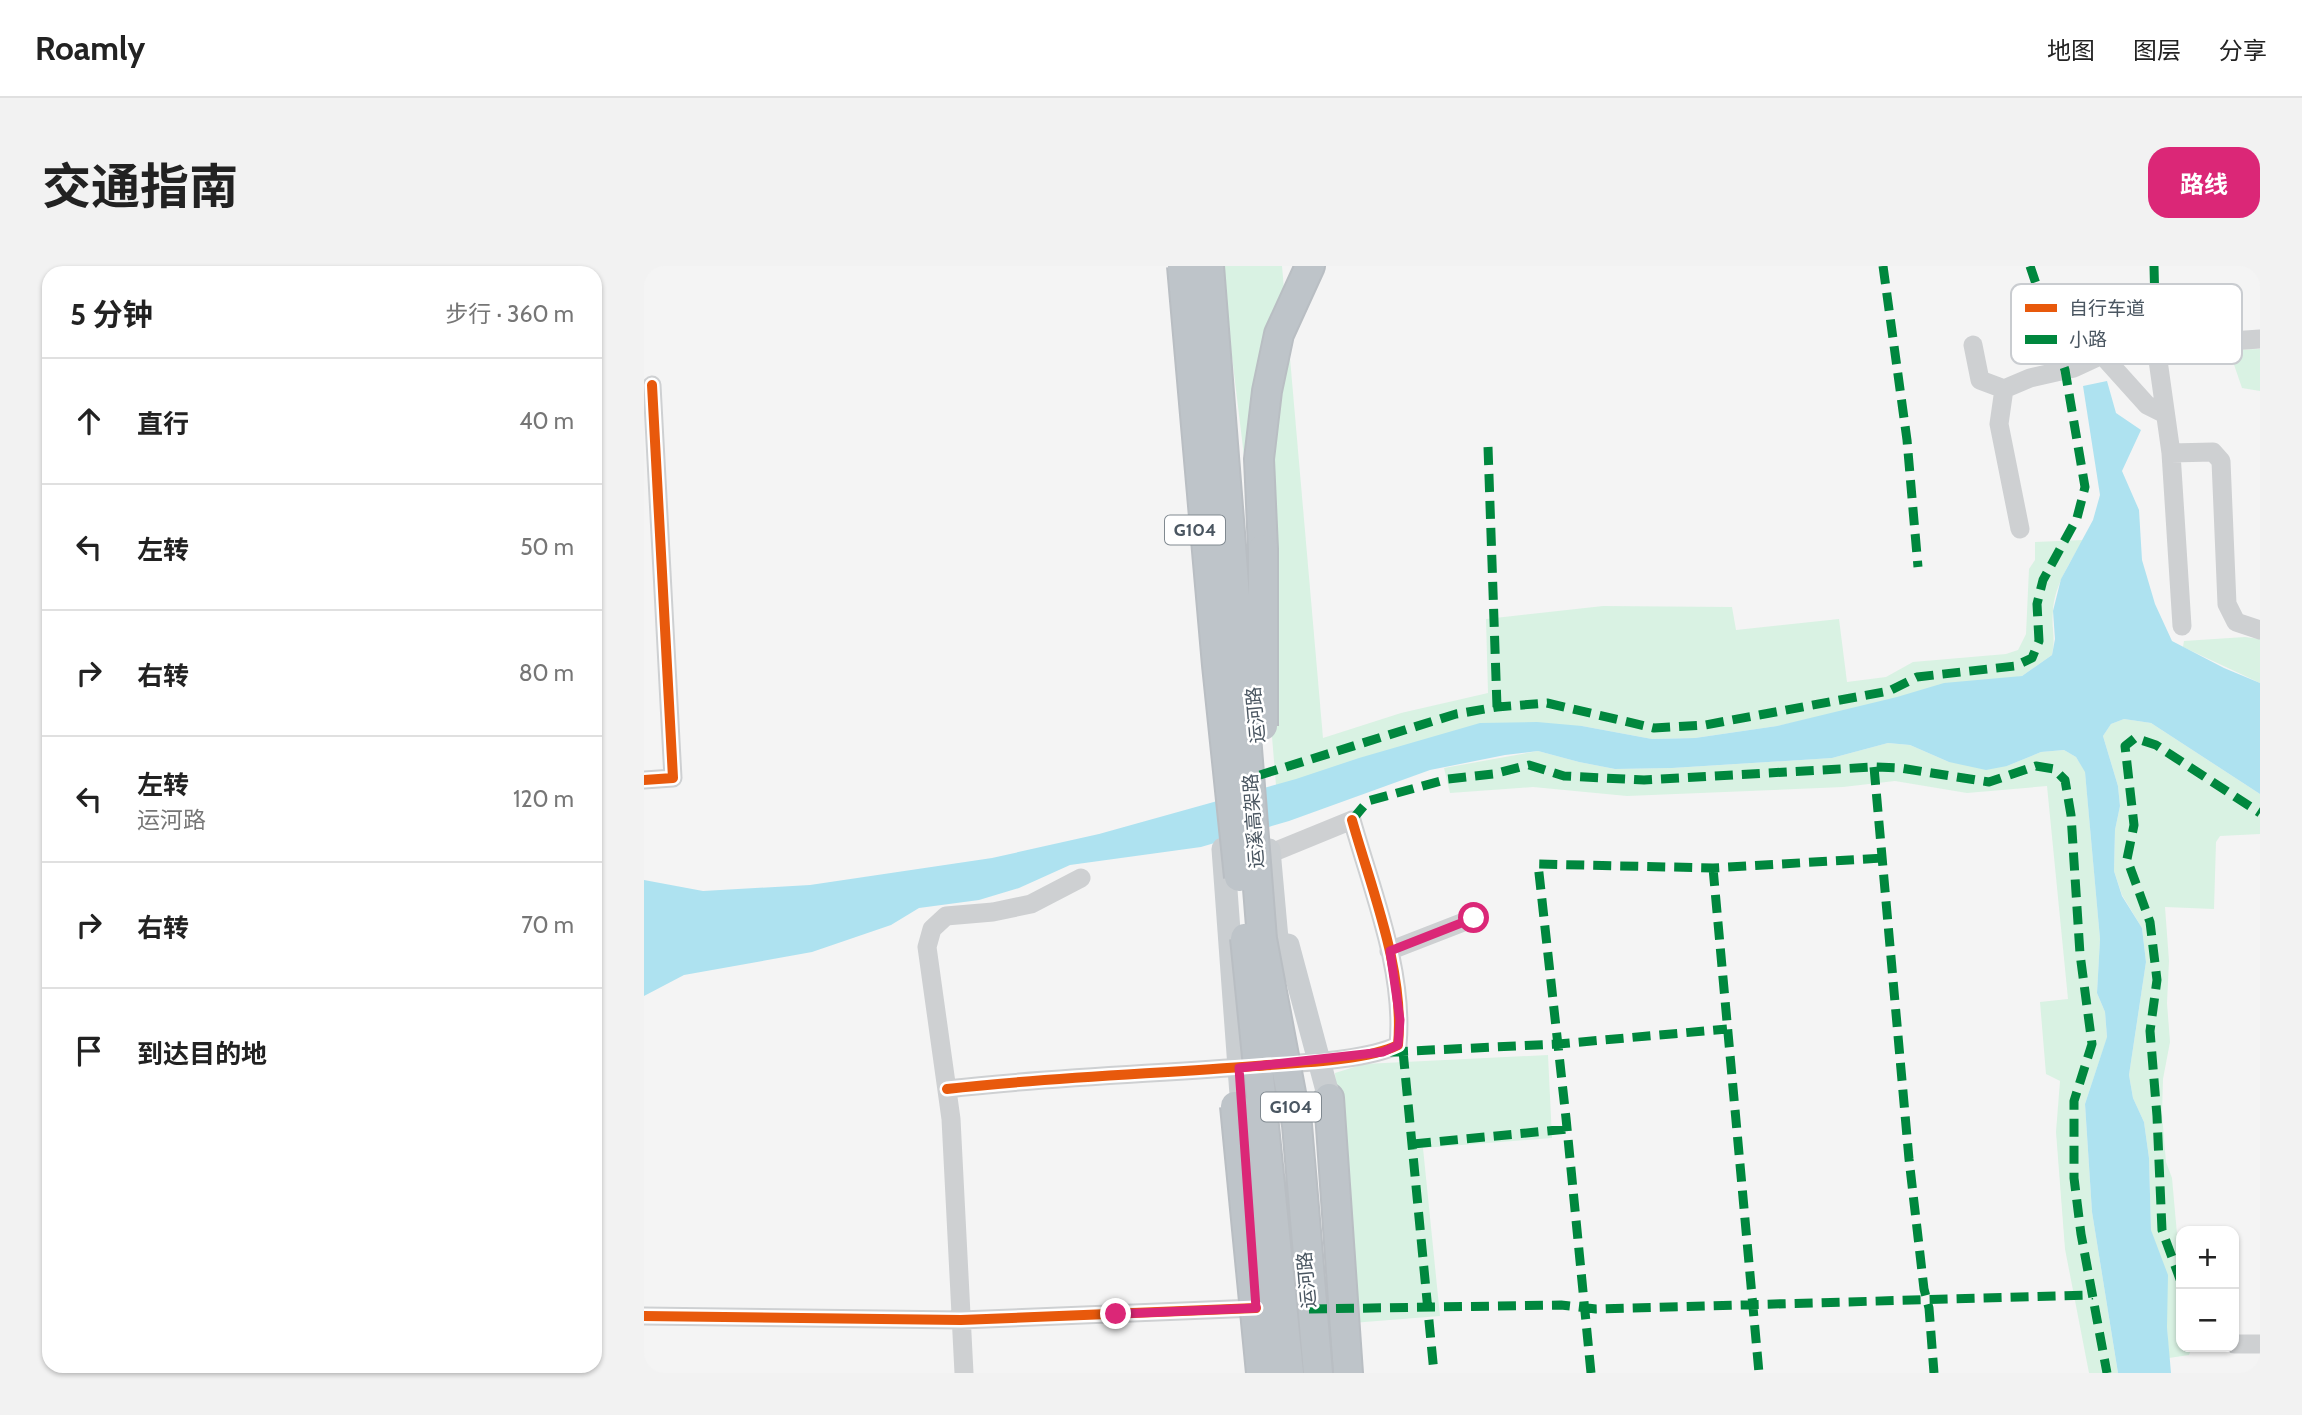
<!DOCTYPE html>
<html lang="zh">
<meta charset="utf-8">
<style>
:root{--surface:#fff;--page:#f2f2f2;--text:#222;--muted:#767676;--line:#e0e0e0;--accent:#db2777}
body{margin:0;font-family:Cabin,"Noto Sans SC",sans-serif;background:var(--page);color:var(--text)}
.controls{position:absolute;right:21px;bottom:21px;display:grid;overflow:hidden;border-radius:14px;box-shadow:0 2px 5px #0004}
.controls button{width:63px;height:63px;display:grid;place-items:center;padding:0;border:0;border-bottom:2px solid var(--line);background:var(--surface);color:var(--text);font:35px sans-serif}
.stop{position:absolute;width:21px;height:21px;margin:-16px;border:5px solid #db2777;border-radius:50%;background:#fff}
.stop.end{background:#db2777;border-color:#fff;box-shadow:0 2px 7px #0008}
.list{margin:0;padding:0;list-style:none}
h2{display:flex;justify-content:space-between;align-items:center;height:91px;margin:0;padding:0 28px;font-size:30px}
h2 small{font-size:23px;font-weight:400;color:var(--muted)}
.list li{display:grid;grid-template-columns:46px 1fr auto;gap:21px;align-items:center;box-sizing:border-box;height:126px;padding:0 28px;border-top:2px solid var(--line)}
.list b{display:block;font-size:26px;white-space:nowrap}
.list p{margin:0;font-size:23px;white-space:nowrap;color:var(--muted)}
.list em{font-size:23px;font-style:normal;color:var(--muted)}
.icon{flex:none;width:38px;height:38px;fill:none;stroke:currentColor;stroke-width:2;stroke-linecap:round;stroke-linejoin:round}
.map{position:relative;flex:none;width:1616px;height:1107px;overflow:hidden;border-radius:21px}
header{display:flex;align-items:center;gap:42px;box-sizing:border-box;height:98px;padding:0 35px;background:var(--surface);border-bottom:2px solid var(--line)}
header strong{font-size:33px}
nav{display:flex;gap:38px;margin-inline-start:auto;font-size:24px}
.intro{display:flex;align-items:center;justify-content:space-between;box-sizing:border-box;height:168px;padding:0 42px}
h1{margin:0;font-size:49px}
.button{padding:18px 32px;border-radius:21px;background:var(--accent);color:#fff;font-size:24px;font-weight:700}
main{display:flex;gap:42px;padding:0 42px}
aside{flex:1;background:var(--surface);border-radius:21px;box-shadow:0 2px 5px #0004}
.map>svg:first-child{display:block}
.green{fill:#d9f2e3}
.water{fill:#aee2f0}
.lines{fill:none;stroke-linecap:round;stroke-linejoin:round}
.highway-casing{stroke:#b9bec3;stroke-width:32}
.minor{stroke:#ced0d2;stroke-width:19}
.major{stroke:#caced1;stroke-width:23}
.highway{stroke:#bec4c9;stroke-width:28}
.highway-bridge-casing{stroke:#b9bec3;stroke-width:32;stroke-linecap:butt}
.highway-bridge{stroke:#bec4c9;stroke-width:28}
.quiet{stroke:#00873e;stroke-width:9;stroke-dasharray:18 9;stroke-linecap:butt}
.cycleway-casing{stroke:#fff;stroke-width:15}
.cycleway{stroke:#e8590c;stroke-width:10}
.route{stroke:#db2777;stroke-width:9}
.labels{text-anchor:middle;stroke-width:5;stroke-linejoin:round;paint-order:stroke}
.shield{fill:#fff;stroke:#808990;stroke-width:2}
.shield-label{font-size:18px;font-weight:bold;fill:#4a5661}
.street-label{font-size:19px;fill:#4a5661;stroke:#fff}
.key{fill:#fff;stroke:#c9ccd0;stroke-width:2}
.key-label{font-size:19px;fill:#4a5661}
</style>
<header>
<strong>Roamly</strong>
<nav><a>地图</a><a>图层</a><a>分享</a></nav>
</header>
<div class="intro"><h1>交通指南</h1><a class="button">路线</a></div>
<main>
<aside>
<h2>5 分钟<small>步行 · 360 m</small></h2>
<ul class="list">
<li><svg class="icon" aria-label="ahead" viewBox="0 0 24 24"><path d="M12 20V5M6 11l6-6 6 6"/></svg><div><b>直行</b></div><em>40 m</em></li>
<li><svg class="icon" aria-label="left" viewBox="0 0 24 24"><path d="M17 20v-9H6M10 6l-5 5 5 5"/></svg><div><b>左转</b></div><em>50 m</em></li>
<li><svg class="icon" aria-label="right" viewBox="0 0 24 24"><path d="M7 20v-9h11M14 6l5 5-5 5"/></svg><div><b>右转</b></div><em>80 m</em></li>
<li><svg class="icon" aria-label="left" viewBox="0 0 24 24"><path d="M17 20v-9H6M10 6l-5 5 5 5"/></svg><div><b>左转</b><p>运河路</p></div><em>120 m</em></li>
<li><svg class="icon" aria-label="right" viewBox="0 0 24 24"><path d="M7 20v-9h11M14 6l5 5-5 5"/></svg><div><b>右转</b></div><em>70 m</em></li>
<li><svg class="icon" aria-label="arrive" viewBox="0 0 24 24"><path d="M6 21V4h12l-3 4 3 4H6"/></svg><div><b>到达目的地</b></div></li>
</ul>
</aside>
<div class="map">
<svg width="1616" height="1107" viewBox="0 0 1616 1107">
<rect width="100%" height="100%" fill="#f4f4f4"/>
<path class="green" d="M577,0H638L679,472L757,447L844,427L842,353L959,340L1088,341L1092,364L1195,353L1203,416L1242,411L1269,396L1362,388L1374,384L1382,368L1385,303L1391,294V276L1439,274C1427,295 1410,320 1409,345C1407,363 1412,370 1408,389L1378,410L1133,460L1051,472L1008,473L938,460L632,519L615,314Z
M1616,83V125L1598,122L1585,84Z
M1601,371L1616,373V417L1539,381L1540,375Z
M1480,453L1507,457L1616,528V568L1576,570L1572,576L1570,643L1521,641L1525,695L1523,737L1526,776L1519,813L1518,848L1522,896L1528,912L1533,968L1537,991V1081H1548L1545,1089L1525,1092L1523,1061L1507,964L1505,892L1500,856L1489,832L1485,809L1502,696L1498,662L1478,629L1470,605L1471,564L1476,540L1474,520L1459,470L1467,458Z
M1244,477L1266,479L1305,496L1363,500L1397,486L1420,484L1432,491L1441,505L1456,673L1453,727L1461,746L1463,772L1441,838L1448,946L1474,1107H1445L1421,983L1412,866L1416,815L1402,808L1396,736L1424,733L1403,520L1323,527L1251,515L1199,521L983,530L889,521L806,527L800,502L894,485L935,496L971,503L1028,502L1188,492Z
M904,789L908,872L779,882L796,1050L708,1057L691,807L720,798Z"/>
<path class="water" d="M1463,115L1472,147L1497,164L1478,205L1495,244L1498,294L1511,338L1528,375L1580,402L1616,417V528L1507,457L1480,453L1467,458L1459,470L1474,520L1476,540L1471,564L1470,605L1478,630L1498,662L1502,696L1485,809L1489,832L1500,856L1505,892L1507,964L1524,1009L1523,1061L1527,1107H1474L1448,946L1441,838L1463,771L1461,746L1453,727L1456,673L1441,506L1432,491L1420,484L1397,486L1363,500L1342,504L1305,496L1266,479L1244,477L1188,492L1028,502L971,503L935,496L894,485L861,489L786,504L645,555L557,581L426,599L375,622L335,634L275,642L247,659L168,686L40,709L0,730V614L59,625L166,619L348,592L455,568L652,513L715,492L836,457L893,456L938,460L1008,473L1051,472L1133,460L1253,431L1300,417L1378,410L1408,389L1411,373L1409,345L1417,313L1449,254L1456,229L1439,120Z"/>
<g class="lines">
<defs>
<path id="highway" d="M619,283L615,193L623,125L635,68L666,0
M685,832L704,1107"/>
</defs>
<use href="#highway" class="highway-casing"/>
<path class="minor" d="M1329,79L1336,114L1360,123
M1512,80L1527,187L1538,360
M1458,89L1503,139L1521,148
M1527,187L1569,186L1577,195L1583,338L1592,356L1616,364
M1376,263L1355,158L1360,123L1386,112L1430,102L1471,83L1616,73
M0,514L29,512L8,119
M745,685L830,652
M303,823C406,811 509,808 612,800C650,797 722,795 754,779C761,705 728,625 708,554L625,588
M0,1050L317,1054L612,1042
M1590,1078H1616
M320,1107L307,853L283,681L288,663L302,650L349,646L387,638L437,612"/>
<path class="major" d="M579,583L599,856
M625,584L636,706
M644,679L685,832"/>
<use href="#highway" class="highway"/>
<defs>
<path id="highway-bridge" d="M538,0L573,399L595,611
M565,0L618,673L653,859L674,1107
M619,460V283
M601,672L645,1107
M591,840L617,1107"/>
</defs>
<use href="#highway-bridge" class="highway-bridge-casing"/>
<use href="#highway-bridge" class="highway-bridge"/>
<path class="quiet" d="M1239,0L1263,174L1274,301
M1510,0L1512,80
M844,181L853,441
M1230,501L1265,893L1280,1023L1285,1042L1290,1107
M616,509L812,448L853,441L903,437L1010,462L1061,459L1245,425L1273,411L1371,400L1388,392L1395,375L1393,338L1399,314L1433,252L1441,221L1421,104L1386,0
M708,554L724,535L804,513L849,508L885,499L920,510L1000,514L1230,501L1256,502L1345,516L1392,500L1410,503L1421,514L1427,549L1436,688L1448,778L1430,835V912L1437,968L1463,1107
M1069,602L1115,1107
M759,785L790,1107
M746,786L914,778L1083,763
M769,878L923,863
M1537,1016L1518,964L1513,850L1506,765L1513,714L1506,656L1483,593L1490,559L1481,480L1491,472L1512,479L1616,547
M665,1043L917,1039L952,1043L1449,1029
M947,1107L922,852L894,598L1069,602L1239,592"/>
<defs>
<path id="cycleway" d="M0,514L29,512L8,119
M303,823C406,811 509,808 612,800C650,797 722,795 754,779C761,705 728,625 708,554
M0,1050L317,1054L612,1042"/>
</defs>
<use href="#cycleway" class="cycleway-casing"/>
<use href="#cycleway" class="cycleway"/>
</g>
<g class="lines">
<path class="route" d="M472,1048L612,1042L595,802L739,786L754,779L756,754L746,685L830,652"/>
</g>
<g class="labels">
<g class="shield">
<rect x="521" y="249.5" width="60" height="29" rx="5"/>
<rect x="617" y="826.5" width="60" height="29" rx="5"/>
</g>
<g class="shield-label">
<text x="551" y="270">G104</text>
<text x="647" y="847">G104</text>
</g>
<g class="street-label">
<text transform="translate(611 449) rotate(-95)" y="7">运河路</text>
<text transform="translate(609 555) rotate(-94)" y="7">运溪高架路</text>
<text transform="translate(662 1014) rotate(-95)" y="7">运河路</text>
</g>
</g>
<rect x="1367" y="18" width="231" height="80" rx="10" class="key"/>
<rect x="1381" y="38" width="32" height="8" fill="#e8590c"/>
<rect x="1381" y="69" width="32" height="9" fill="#00873e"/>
<g class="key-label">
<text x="1425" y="49">自行车道</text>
<text x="1425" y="80">小路</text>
</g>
</svg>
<div class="controls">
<button>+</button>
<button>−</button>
</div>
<div class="stop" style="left:830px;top:652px"></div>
<div class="stop end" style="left:472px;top:1048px"></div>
</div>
</main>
